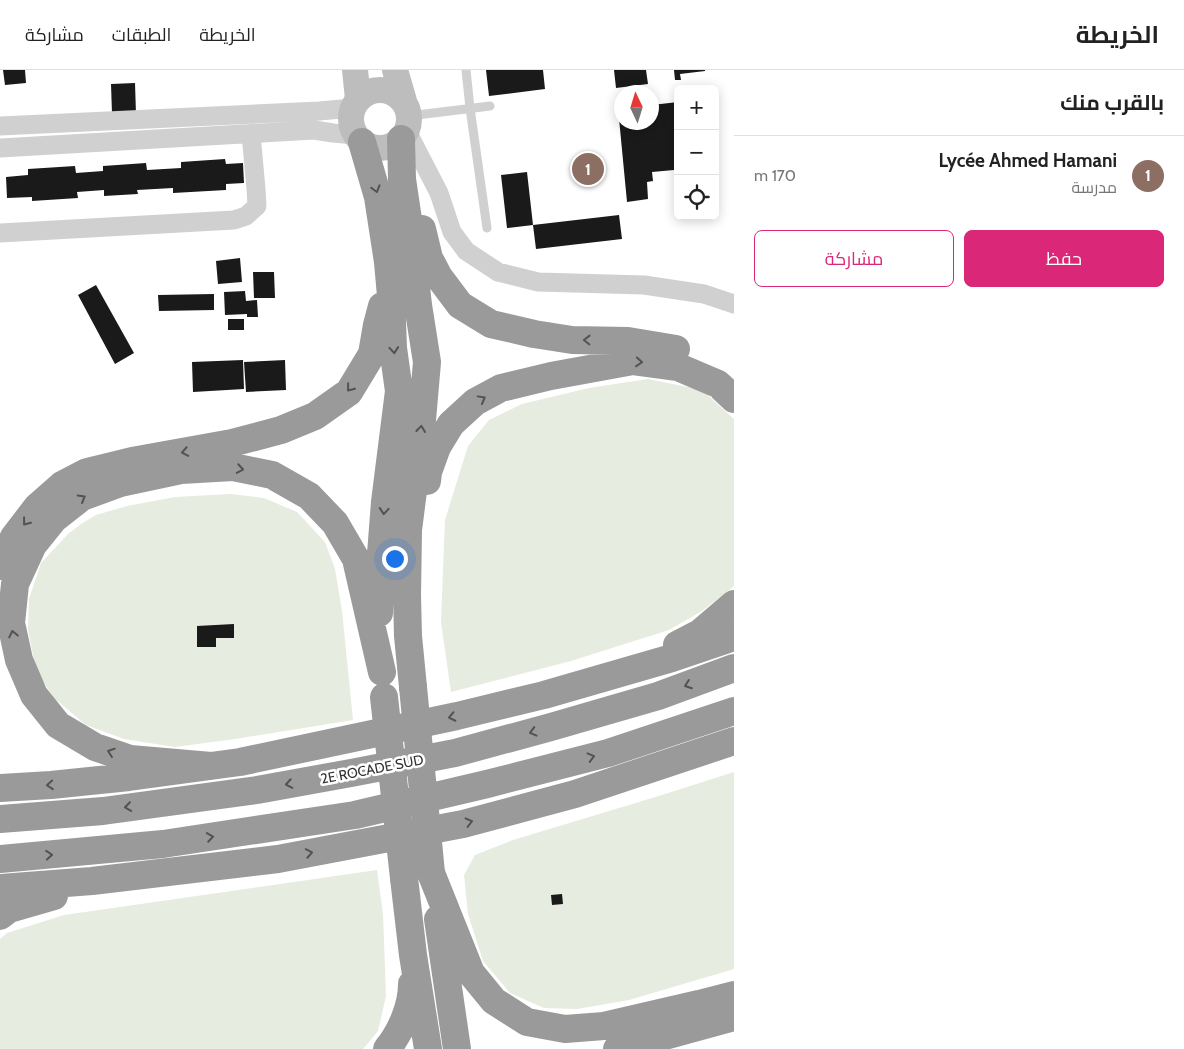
<!DOCTYPE html>
<html lang="ar">
<meta charset="utf-8">
<style>
:root{--surface:#fff;--page:#f2f2f2;--text:#222;--muted:#767676;--line:#e0e0e0;--accent:#db2777}
body{margin:0;font-family:Cabin,Cairo,sans-serif;background:var(--page);color:var(--text);direction:rtl}
.controls{position:absolute;right:15px;top:15px;display:grid;overflow:hidden;border-radius:8px;box-shadow:0 2px 12px #0003}
.controls button{width:45px;height:45px;display:grid;place-items:center;padding:0;border:0;border-bottom:1px solid var(--line);background:var(--surface);color:var(--text);font:25px sans-serif}
.compass{position:absolute;left:614px;top:15px;width:45px;height:45px;border-radius:50%;background:var(--surface);box-shadow:0 2px 12px #0003;rotate:356deg}
.you{position:absolute;left:394px;top:488px;width:18px;height:18px;margin:-12px;border:4px solid #fff;border-radius:50%;background:#1a73e8;box-shadow:0 0 0 8px #1a73e833}
.badge{display:grid;place-items:center;width:32px;height:32px;border-radius:50%;background:var(--accent);color:#fff;font-size:16px;font-weight:700}
.pin{position:absolute;translate:-50% -50%;border:2px solid #fff;box-shadow:0 1px 5px #0006}
.list{margin:0;padding:0;list-style:none}
h2{display:flex;justify-content:space-between;align-items:center;height:65px;margin:0;padding:0 20px;font-size:21px}
h2 small{font-size:16px;font-weight:400;color:var(--muted)}
.list li{display:grid;grid-template-columns:32px 1fr auto;gap:15px;align-items:center;box-sizing:border-box;height:80px;padding:0 20px;border-top:1px solid var(--line)}
.list b{display:block;font-size:19px;white-space:nowrap}
.list p{margin:0;font-size:16px;white-space:nowrap;color:var(--muted)}
.list em{font-size:16px;font-style:normal;color:var(--muted)}
.actions{display:flex;gap:10px;padding:15px 20px}
.actions a{flex:1;padding:11px 0;border:1px solid var(--accent);border-radius:8px;text-align:center;font-size:18px;color:var(--accent)}
.actions .main{background:var(--accent);color:#fff}
.icon{flex:none;width:28px;height:28px;fill:none;stroke:currentColor;stroke-width:2;stroke-linecap:round;stroke-linejoin:round}
.map{position:relative;flex:none;width:734px;height:979px;overflow:hidden;direction:ltr}
header{display:flex;align-items:center;gap:30px;box-sizing:border-box;height:70px;padding:0 25px;background:var(--surface);border-bottom:1px solid var(--line)}
header strong{font-size:24px}
nav{display:flex;gap:28px;margin-inline-start:auto;font-size:18px}
main{display:flex}
aside{flex:1;background:var(--surface)}
.map>svg:first-child{display:block}
.green{fill:#e6ecdf}
.building{fill:#1a1a1a}
.lines{fill:none;stroke-linecap:round;stroke-linejoin:round}
.lane{stroke:#d0d0d0;stroke-width:9}
.street{stroke:#d0d0d0;stroke-width:19}
.secondary{stroke:#bdbdbd;stroke-width:26}
.highway{stroke:#9a9a9a;stroke-width:28}
.highway-bridge{stroke:#9a9a9a;stroke-width:28}
.oneway{stroke:#525252}
.labels{text-anchor:middle;stroke-width:5;stroke-linejoin:round;paint-order:stroke}
.street-label{font-size:14px;fill:#333;stroke:#fff}
</style>
<header>
<strong>الخريطة</strong>
<nav><a>الخريطة</a><a>الطبقات</a><a>مشاركة</a></nav>
</header>
<main>
<aside>
<h2>بالقرب منك<small></small></h2>
<ul class="list">
<li><span class="badge" style="background:#8d6e63">1</span><div><b>Lycée Ahmed Hamani</b><p>مدرسة</p></div><em>170 m</em></li>
</ul>
<div class="actions"><a class="main">حفظ</a><a>مشاركة</a></div>
</aside>
<div class="map">
<svg width="734" height="979" viewBox="0 0 734 979">
<rect width="100%" height="100%" fill="#fff"/>
<path class="green" d="M648,309L702,320L734,349V516L733,517L702,541L669,560L571,591L451,622L441,552L445,450L468,376L489,350L522,334L589,318Z
M231,424L264,428L297,442L325,472L335,499L342,541L353,650L235,669L175,677L124,669L86,655L54,628L36,600L28,560L29,529L41,493L68,464L81,454L96,445L127,436L175,427Z
M734,702V899L629,930L577,939L544,938L510,923L483,891L468,844L464,805L475,785L513,770L662,725Z
M377,800L383,844L386,926L378,961L363,979H0V869L7,863L64,845Z"/>
<path class="building" d="M3,0H25L26,13L5,15Z
M486,0H543L545,19L489,26Z
M614,0H646L648,14L616,18Z
M674,0H705V1L680,4L681,10H675Z
M135,13L136,44H112L111,14Z
M678,32V110H675L674,100L652,102L653,111L647,112L648,129L627,132L618,38H622V52H652V35Z
M225,89L226,94L243,93L244,113L226,114V120L173,123V118L137,120L138,124L104,126V120L77,122L78,128L32,131V127L7,128L6,107L28,105V99L75,96L76,103L103,101V96L146,93L147,100L181,98V92Z
M527,102L533,155L507,158L501,105Z
M619,145L622,169L536,179L533,155Z
M240,188L242,212L218,214L216,191Z
M253,202H274L275,228H254Z
M96,215L134,283L115,294L78,225Z
M245,221L246,231L257,230L258,247H247V244L225,245L224,222Z
M214,224V240L159,241L158,225Z
M228,249H244V260H228Z
M243,290L244,319L193,322L192,292Z
M285,290L286,320L246,322L244,292Z
M234,554V568H216V577H197V556Z
M562,824L563,834L552,835L551,825Z"/>
<g class="lines">
<path class="lane" d="M466,0L470,38L487,158
M409,46L490,36"/>
<path class="street" d="M0,56L319,41L353,38
M407,61L439,123L452,162L466,181L498,202L538,212L644,215L704,224L734,234
M0,78L314,60L333,63L355,65
M0,163L234,150L246,146L257,136L256,119L251,64"/>
<path class="secondary" d="M355,0L358,29
M395,0L404,31
M351 49a29 29 0 1 1 58 0a29 29 0 1 1-58 0Z"/>
<path class="highway" d="M401,69L402,109L410,163L418,235L427,292L422,350L408,460L407,525L408,566L413,617
M362,72L378,127L388,192L391,226L393,278L399,321L385,432L380,497L379,543
M422,159L429,188L439,207L460,235L491,254L534,264L572,270L628,271L676,279
M427,411L428,402L437,377L451,354L475,332L501,318L551,306L633,291L678,297L718,314L734,329
M0,496L14,467L37,437L62,415L87,402L132,391L232,373L281,360L315,346L349,322L372,284L377,255L382,236
M677,575L700,563L734,534
M211,696L130,689L95,677L58,655L34,625L19,590L11,553L15,514L33,475L54,449L82,427L120,413L181,400L233,397L272,405L309,426L335,453L356,489L382,602
M0,718L51,715L129,707L240,692L457,646L544,625L672,588L734,567
M0,749L103,741L257,720L351,703L455,683L551,657L658,626L734,598
M0,789L163,774L355,745L487,714L608,683L734,641
M431,803L471,903L494,931L527,952L565,959L604,956L699,934L734,925
M404,808L413,885L428,979
M0,818L92,811L278,789L463,754L575,724L734,671
M0,846L9,839L54,826
M438,849L457,979
M387,979C401,962 412,936 412,914
M617,979L734,947"/>
<path class="highway-bridge" d="M413,617L431,803
M384,627L404,808"/>
</g>
<defs><path id="oneway-chevron" d="M-2-3.5L2.5 0L-2 3.5" fill="none" stroke-width="1.6" stroke-linecap="round" stroke-linejoin="round" transform="scale(1.25)"/></defs>
<g class="oneway">
<use href="#oneway-chevron" transform="translate(376 119) rotate(74)"/>
<use href="#oneway-chevron" transform="translate(587 270) rotate(-179)"/>
<use href="#oneway-chevron" transform="translate(394 280) rotate(85)"/>
<use href="#oneway-chevron" transform="translate(639 292) rotate(5)"/>
<use href="#oneway-chevron" transform="translate(350 318) rotate(129)"/>
<use href="#oneway-chevron" transform="translate(482 329) rotate(-29)"/>
<use href="#oneway-chevron" transform="translate(421 359) rotate(-83)"/>
<use href="#oneway-chevron" transform="translate(185 382) rotate(169)"/>
<use href="#oneway-chevron" transform="translate(240 399) rotate(10)"/>
<use href="#oneway-chevron" transform="translate(82 428) rotate(-30)"/>
<use href="#oneway-chevron" transform="translate(384 441) rotate(95)"/>
<use href="#oneway-chevron" transform="translate(26 452) rotate(128)"/>
<use href="#oneway-chevron" transform="translate(13 564) rotate(-102)"/>
<use href="#oneway-chevron" transform="translate(688 615) rotate(160)"/>
<use href="#oneway-chevron" transform="translate(452 647) rotate(168)"/>
<use href="#oneway-chevron" transform="translate(533 662) rotate(165)"/>
<use href="#oneway-chevron" transform="translate(111 682) rotate(-161)"/>
<use href="#oneway-chevron" transform="translate(591 687) rotate(-15)"/>
<use href="#oneway-chevron" transform="translate(289 714) rotate(170)"/>
<use href="#oneway-chevron" transform="translate(50 715) rotate(176)"/>
<use href="#oneway-chevron" transform="translate(128 737) rotate(172)"/>
<use href="#oneway-chevron" transform="translate(469 752) rotate(-14)"/>
<use href="#oneway-chevron" transform="translate(210 767) rotate(-9)"/>
<use href="#oneway-chevron" transform="translate(309 783) rotate(-11)"/>
<use href="#oneway-chevron" transform="translate(49 785) rotate(-5)"/>
</g>
<g class="labels">
<g class="street-label">
<text transform="translate(372 699) rotate(-11)" y="5">2E ROCADE SUD</text>
</g>
</g>
</svg>
<div class="controls">
<button>+</button>
<button>−</button>
<button><svg class="icon" aria-label="locate" viewBox="0 0 24 24"><circle cx="12" cy="12" r="6"/><path d="M12 2v4M12 18v4M2 12h4M18 12h4"/></svg></button>
</div>
<svg class="compass" viewBox="-18 -18 36 36"><path d="M0-13l5 13h-10z" fill="#e53935"/><path d="M0 13l5-13h-10z" fill="#767676"/></svg>
<div class="you"></div>
<div class="pin badge" style="left:588px;top:99px;background:#8d6e63">1</div>
</div>
</main>
